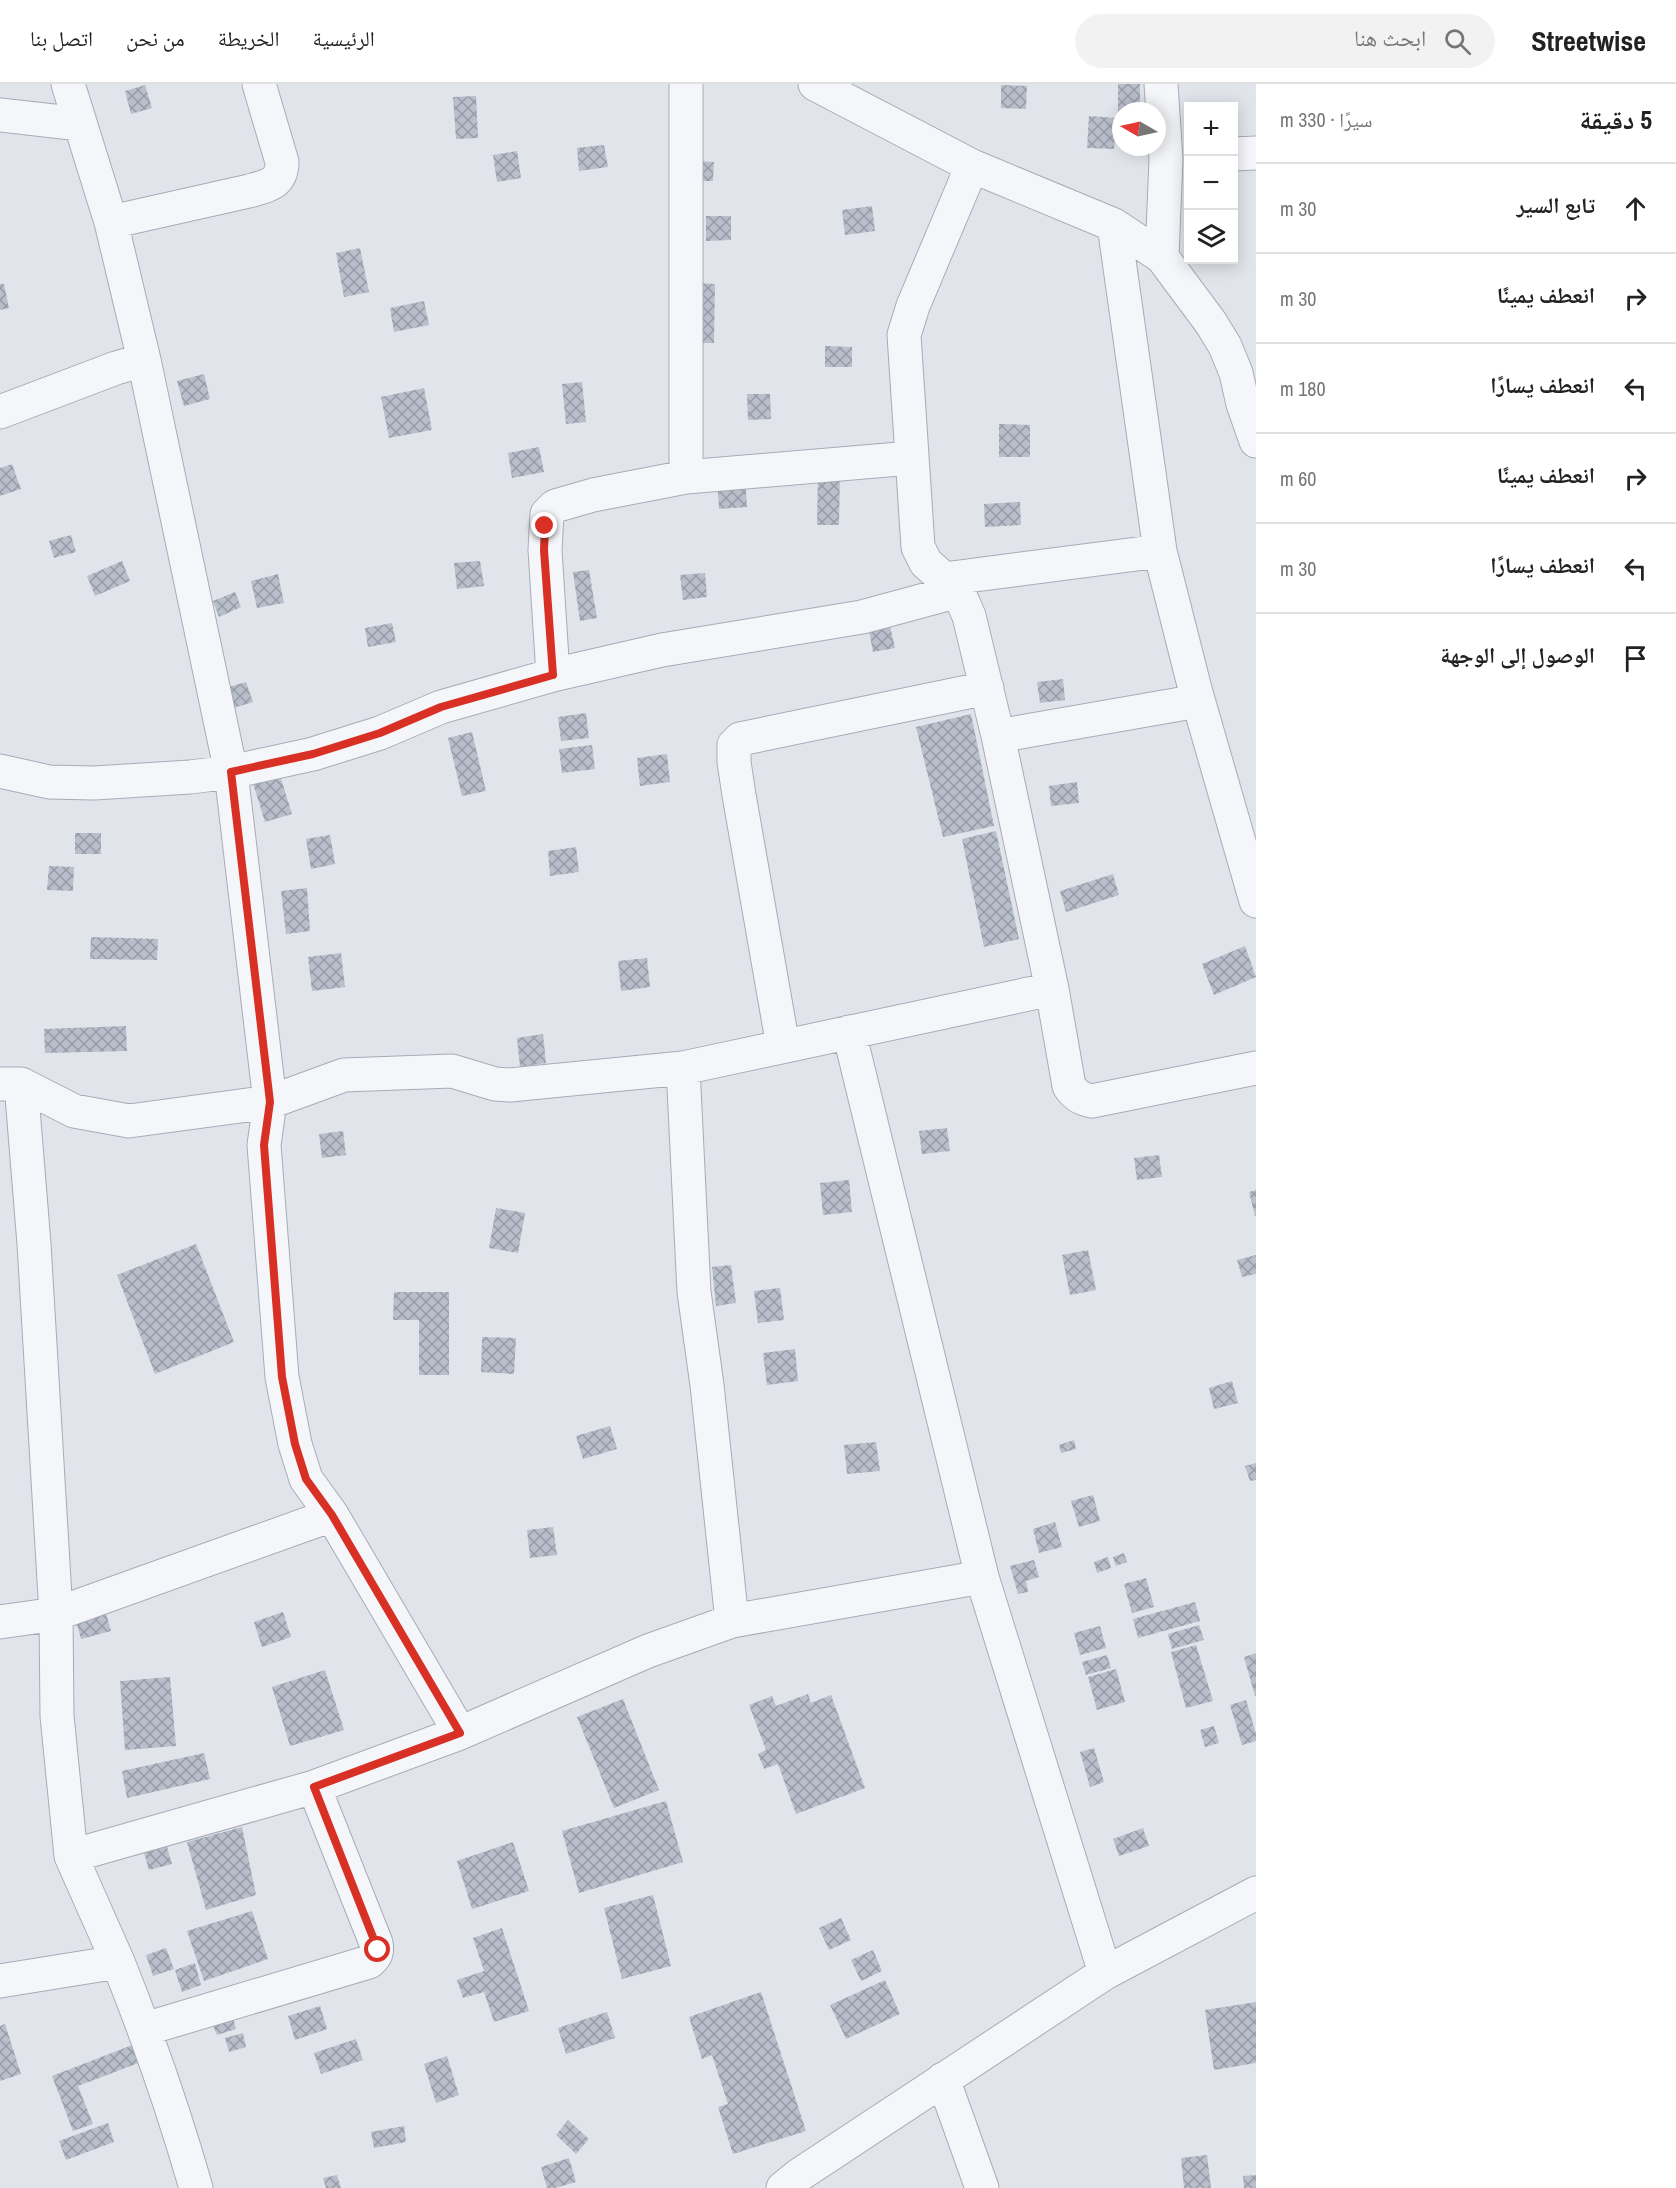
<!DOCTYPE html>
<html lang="ar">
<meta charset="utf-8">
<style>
:root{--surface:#fff;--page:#f2f2f2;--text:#222;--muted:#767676;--line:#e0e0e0}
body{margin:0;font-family:"Archivo Narrow","Noto Naskh Arabic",sans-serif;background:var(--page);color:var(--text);direction:rtl}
.controls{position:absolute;right:18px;top:18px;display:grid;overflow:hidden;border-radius:0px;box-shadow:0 3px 15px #0003}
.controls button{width:54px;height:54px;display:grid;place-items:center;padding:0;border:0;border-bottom:2px solid var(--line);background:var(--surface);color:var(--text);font:30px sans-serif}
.compass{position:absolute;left:1112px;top:18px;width:54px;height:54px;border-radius:50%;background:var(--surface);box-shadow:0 3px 15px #0003;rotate:279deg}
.stop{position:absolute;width:18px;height:18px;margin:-14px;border:4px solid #d93025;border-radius:50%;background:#fff}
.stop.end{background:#d93025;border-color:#fff;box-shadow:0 2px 6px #0008}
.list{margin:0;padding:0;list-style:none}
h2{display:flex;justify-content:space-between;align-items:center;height:78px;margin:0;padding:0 24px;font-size:26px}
h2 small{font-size:20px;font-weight:400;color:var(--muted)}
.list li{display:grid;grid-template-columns:39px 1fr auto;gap:18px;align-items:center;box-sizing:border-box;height:90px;padding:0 24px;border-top:2px solid var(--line)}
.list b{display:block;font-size:22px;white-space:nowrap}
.list em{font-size:20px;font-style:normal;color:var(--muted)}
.icon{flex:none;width:33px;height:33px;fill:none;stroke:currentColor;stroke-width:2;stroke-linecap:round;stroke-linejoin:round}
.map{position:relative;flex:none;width:1256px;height:2104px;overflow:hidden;direction:ltr}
header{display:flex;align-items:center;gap:36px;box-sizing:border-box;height:84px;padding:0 30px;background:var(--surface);border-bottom:2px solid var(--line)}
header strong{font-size:28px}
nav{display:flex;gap:33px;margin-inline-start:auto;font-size:21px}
.search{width:420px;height:54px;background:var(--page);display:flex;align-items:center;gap:15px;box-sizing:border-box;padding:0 21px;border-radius:33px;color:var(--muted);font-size:22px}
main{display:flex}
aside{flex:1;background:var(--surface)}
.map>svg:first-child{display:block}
.building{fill:url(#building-cross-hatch)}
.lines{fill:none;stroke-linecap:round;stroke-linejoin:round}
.street-casing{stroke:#a6acb6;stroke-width:35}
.street{stroke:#f5f6f9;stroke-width:33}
.route{stroke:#d93025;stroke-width:8}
</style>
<header>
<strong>Streetwise</strong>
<div class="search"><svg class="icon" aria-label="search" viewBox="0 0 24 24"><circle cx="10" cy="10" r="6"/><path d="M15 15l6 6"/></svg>ابحث هنا</div>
<nav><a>الرئيسية</a><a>الخريطة</a><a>من نحن</a><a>اتصل بنا</a></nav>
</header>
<main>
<aside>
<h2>5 دقيقة<small>سيرًا · 330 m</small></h2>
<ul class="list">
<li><svg class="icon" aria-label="ahead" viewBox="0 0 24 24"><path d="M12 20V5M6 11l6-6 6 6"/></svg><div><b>تابع السير</b></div><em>30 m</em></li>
<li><svg class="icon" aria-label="right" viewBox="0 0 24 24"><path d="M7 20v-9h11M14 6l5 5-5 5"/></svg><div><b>انعطف يمينًا</b></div><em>30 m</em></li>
<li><svg class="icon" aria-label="left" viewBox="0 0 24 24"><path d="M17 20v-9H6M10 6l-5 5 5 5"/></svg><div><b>انعطف يسارًا</b></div><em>180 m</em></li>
<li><svg class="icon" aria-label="right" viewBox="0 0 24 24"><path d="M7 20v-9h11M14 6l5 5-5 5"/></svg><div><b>انعطف يمينًا</b></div><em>60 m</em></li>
<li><svg class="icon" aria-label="left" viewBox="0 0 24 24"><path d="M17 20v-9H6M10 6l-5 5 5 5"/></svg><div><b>انعطف يسارًا</b></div><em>30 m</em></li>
<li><svg class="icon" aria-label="arrive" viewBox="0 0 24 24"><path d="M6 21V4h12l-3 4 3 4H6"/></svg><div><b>الوصول إلى الوجهة</b></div></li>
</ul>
</aside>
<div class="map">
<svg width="1256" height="2104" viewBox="0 0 1256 2104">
<defs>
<pattern id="building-cross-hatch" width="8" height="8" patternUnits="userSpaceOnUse" patternTransform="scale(1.5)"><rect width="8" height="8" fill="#b8beca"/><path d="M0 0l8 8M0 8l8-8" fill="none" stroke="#969ba6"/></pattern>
</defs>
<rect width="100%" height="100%" fill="#e1e5eb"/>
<path class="building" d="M1118,0H1140V27H1121V30H1118Z
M145,1L152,24L131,30L125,7Z
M1001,1L1027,2L1026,25L1001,24Z
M476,12L478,54L456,55L453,13Z
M1089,32L1116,34L1114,65L1087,64Z
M604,61L608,83L579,87L577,64Z
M517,67L521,94L497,98L493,71Z
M698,77L714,78L713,97H697Z
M872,122L875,147L845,151L842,126Z
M706,132H731V156L706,157Z
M360,164L369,208L344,213L336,169Z
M698,199L715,200L714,259H696Z
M0,200H4L9,224L0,226Z
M424,217L429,241L394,248L390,224Z
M825,262L852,263V283H825Z
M204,290L210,315L184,322L177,297Z
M582,298L586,338L566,340L562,300Z
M424,304L432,346L389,354L381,313Z
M747,310H770L771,335L748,336Z
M999,340L1030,341V373H999Z
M539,363L544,388L512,394L508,369Z
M12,380L21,405L0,412V384Z
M818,388L840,389L839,441H817Z
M745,393L747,423L719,425L717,395Z
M1020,418L1021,441L985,443L984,420Z
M71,451L76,468L54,474L49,457Z
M122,477L130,497L95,512L87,492Z
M480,477L484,502L457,505L454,479Z
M589,486L597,534L580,537L573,488Z
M705,489L707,513L683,516L680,491Z
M278,490L284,519L257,524L251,497Z
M235,508L241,523L219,533L213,517Z
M889,537L895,564L873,568L868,541Z
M392,539L396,558L368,563L365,544Z
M1063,595L1065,616L1040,619L1037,598Z
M246,598L253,618L227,626L221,605Z
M586,629L589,654L561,657L558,633Z
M971,630L994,742L943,753L916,643Z
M472,648L486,707L462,712L448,654Z
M592,661L595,685L562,689L559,665Z
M667,670L670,698L640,702L637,674Z
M277,682L292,730L265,738L250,690Z
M1077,698L1079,719L1051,722L1049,702Z
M996,747L1019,855L984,863L962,755Z
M75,749H101V770H75Z
M330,751L335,780L311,785L306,755Z
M576,763L579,788L550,792L548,767Z
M49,782L74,783L73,807L47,806Z
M1113,790L1119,811L1066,828L1060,807Z
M307,804L310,847L286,850L281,807Z
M91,853L158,855L157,876L90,875Z
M1245,862L1256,893L1214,911L1202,880Z
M341,869L345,903L312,907L308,873Z
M647,874L650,903L621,907L618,877Z
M126,942L127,967L45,969L44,945Z
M543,950L546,979L520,983L517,954Z
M947,1044L950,1067L922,1070L919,1047Z
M343,1047L346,1071L322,1074L319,1050Z
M1159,1071L1162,1093L1137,1096L1134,1074Z
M849,1096L852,1128L823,1131L820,1099Z
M1256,1106V1132H1255L1249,1108Z
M496,1124L525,1129L518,1169L489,1164Z
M196,1160L234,1258L155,1290L117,1191Z
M1088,1166L1096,1206L1070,1211L1062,1171Z
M1256,1171V1190L1242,1193L1237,1176Z
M731,1181L736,1219L716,1222L712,1183Z
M780,1204L784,1236L758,1239L754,1207Z
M394,1208H449V1291H419V1236H393Z
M482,1253L516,1254L514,1290L481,1288Z
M795,1265L798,1297L767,1301L763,1269Z
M1232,1297L1238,1319L1214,1325L1209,1304Z
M610,1342L617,1365L583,1375L576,1352Z
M1074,1356L1076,1365L1061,1369L1059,1361Z
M876,1358L880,1387L847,1390L844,1361Z
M1256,1379V1396L1250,1397L1245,1382Z
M1093,1411L1100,1437L1079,1443L1071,1417Z
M1055,1438L1062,1463L1039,1469L1033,1445Z
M553,1443L557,1471L530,1474L527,1446Z
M1124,1469L1127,1478L1116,1482L1113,1473Z
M1108,1473L1111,1484L1097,1489L1094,1478Z
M1034,1476L1039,1493L1026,1497L1028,1508L1018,1510L1010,1482Z
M1146,1494L1154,1523L1132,1529L1124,1500Z
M1195,1518L1200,1537L1138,1554L1133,1535Z
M104,1522L111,1547L81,1555L74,1530Z
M283,1528L291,1553L262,1563L254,1538Z
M1199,1541L1204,1556L1172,1565L1168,1550Z
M1100,1542L1106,1564L1080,1571L1074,1549Z
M1196,1561L1213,1617L1186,1624L1171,1568Z
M1256,1569V1612H1255L1244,1573Z
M1107,1571L1111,1584L1086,1591L1082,1578Z
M1116,1585L1125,1618L1097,1626L1088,1593Z
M325,1586L344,1646L290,1662L272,1603Z
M170,1593L176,1662L125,1666L120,1597Z
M808,1610L811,1619L831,1611L865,1704L796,1730L778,1680L764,1685L758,1670L766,1666L749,1621L772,1612L776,1622Z
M623,1615L659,1706L614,1724L577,1633Z
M1246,1616L1256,1650V1657L1242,1661L1230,1621Z
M1214,1642L1219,1659L1205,1663L1200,1646Z
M1094,1664L1104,1698L1090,1703L1080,1668Z
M204,1669L210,1695L127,1714L122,1687Z
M666,1717L683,1778L579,1809L562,1747Z
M242,1743L256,1811L206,1826L187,1758Z
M1143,1744L1149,1762L1119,1772L1113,1755Z
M165,1756L172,1780L149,1786L142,1762Z
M513,1758L529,1807L472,1825L457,1777Z
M653,1811L671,1882L622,1895L604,1824Z
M252,1827L268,1875L204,1897L187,1847Z
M841,1834L851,1856L829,1866L819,1844Z
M502,1844L529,1927L494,1938L484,1908L463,1914L457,1896L484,1887L473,1854Z
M166,1864L174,1885L153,1892L146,1871Z
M873,1866L882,1887L861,1897L851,1876Z
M195,1879L201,1901L182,1908L175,1886Z
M885,1896L900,1930L846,1955L830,1921Z
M761,1908L806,2047L733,2070L718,2023L728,2020L712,1971L702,1975L689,1933Z
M1256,1918V1979L1214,1986L1205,1926Z
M320,1922L327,1945L295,1956L288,1932Z
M230,1924L236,1945L217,1951L209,1932Z
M607,1928L615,1954L566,1970L558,1944Z
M5,1940L21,1990L0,1997V1942Z
M243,1949L246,1963L229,1968L225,1954Z
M356,1955L363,1976L321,1990L314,1969Z
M135,1960L141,1978L78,2002L93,2040L73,2047L52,1992Z
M447,1972L459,2011L436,2019L424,1980Z
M568,2036L589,2055L576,2070L556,2051Z
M108,2039L114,2058L66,2076L59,2057Z
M404,2042L406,2058L374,2064L371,2048Z
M1207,2071L1211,2104H1184L1181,2074Z
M569,2074L576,2098L555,2104H547L541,2083Z
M337,2091L341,2104H326L323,2094Z
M1256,2091V2104H1244L1243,2092Z"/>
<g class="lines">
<defs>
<path id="street" d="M68,0L111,138L144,276L231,688L270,1018L264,1061L282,1293L295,1360L306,1395L332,1431
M815,0L972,82L1114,141L1162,173L1211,239L1225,262L1236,289L1243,320L1256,357
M1161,0L1166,75L1162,173
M0,31L80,40
M1234,70L1256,69
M972,82L913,222L904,251L918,463L926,479L958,507L969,532L998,652L1052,905L1069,1002C1075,1011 1081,1015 1092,1017L1256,984
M111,138L249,107C267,102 282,100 282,78L259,0
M1114,141L1160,467L1195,605L1256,817
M0,328L116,284L144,276
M686,393V0
M944,495L1160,467
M553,591L545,466L547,430L555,422L593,411L686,393L911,374
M998,652L1198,617
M0,687L49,698L94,699L190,693L231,688L313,670L380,649L441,623L553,591L662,566L862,533L958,507
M849,948L982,1493L1105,1889
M783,962L739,711L734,678V661L740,655L987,604
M683,984L694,1208L707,1301L732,1537
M0,1000H21L74,1027L129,1037L270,1018L344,991L452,987L495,1000L510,1001L683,984L1052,905
M21,1000L34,1160L56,1530L57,1632L71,1772L118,1878
M0,1538L56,1530L332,1431L460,1649L648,1567L732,1537L982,1493
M71,1772L314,1703L460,1649
M0,1897L118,1878C148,1953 174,2027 196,2104
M145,1945L369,1878C376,1872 378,1868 376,1859L314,1703
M943,1995L982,2104
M783,2104L799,2091L1105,1889L1256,1809"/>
</defs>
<use href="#street" class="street-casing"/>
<use href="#street" class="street"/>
</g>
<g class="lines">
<path class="route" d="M378,1866L314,1703L460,1649L332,1431L306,1395L295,1360L282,1293L268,1113L264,1061L270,1018L231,688L313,670L380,649L441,623L553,591L544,466L545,442"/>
</g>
</svg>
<div class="controls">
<button>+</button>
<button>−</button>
<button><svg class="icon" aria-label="layers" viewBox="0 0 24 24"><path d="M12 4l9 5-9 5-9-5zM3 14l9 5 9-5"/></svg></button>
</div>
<svg class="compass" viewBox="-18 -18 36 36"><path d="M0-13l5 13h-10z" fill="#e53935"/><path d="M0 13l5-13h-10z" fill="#767676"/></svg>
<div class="stop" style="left:378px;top:1866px"></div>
<div class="stop end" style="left:545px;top:442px"></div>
</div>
</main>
